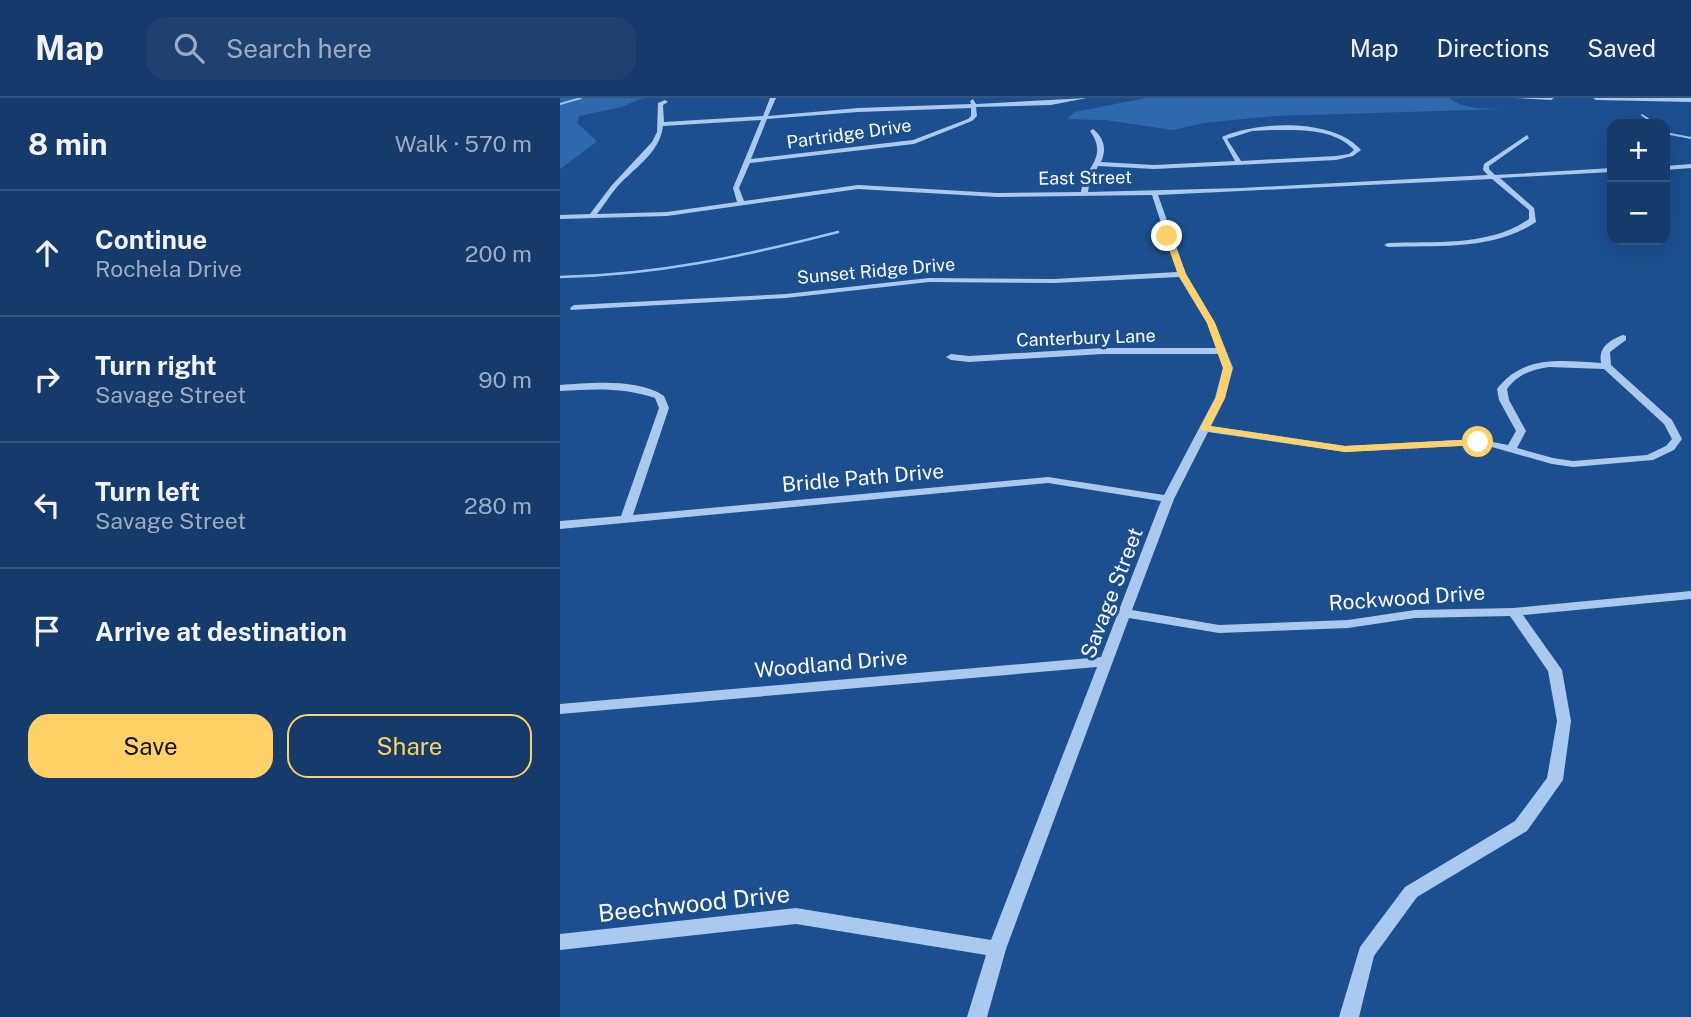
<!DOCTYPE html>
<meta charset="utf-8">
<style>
:root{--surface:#143b6b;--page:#1d4271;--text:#f1f3f6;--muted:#9dadc1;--line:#33557e;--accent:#ffd166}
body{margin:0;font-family:"Public Sans",sans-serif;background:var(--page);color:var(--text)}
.controls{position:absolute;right:21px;top:21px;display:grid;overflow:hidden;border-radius:14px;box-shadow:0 7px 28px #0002}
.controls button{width:63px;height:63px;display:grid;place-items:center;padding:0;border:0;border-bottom:2px solid var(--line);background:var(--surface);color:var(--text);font:35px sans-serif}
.stop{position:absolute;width:21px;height:21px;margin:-16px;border:5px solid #ffd166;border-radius:50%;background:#fff}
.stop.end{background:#ffd166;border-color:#fff;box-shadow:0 2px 7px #0008}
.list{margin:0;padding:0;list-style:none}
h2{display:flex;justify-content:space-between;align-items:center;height:91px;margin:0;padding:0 28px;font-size:30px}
h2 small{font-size:23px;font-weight:400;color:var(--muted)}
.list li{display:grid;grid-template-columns:46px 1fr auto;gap:21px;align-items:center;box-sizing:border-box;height:126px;padding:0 28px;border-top:2px solid var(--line)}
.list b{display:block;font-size:26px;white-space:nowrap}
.list p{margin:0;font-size:23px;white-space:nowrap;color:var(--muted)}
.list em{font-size:23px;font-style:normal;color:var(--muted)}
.actions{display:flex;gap:14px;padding:21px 28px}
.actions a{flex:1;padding:16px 0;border:2px solid var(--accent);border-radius:21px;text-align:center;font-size:24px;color:var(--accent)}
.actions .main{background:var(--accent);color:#111}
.icon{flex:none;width:38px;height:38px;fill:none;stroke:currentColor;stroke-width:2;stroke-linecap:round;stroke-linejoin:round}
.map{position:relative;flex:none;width:1131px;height:919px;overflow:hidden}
header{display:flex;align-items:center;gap:42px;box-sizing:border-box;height:98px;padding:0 35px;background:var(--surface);border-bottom:2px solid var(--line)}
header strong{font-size:33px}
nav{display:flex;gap:38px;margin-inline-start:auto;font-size:24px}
.search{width:490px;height:63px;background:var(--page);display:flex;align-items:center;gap:18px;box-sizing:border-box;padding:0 24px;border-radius:21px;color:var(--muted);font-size:26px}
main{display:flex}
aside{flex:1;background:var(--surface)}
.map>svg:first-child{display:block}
.green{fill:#2e69ad}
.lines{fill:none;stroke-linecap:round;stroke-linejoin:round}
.stream-far1{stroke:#9cc4f0;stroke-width:2}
.stream{stroke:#9cc4f0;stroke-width:2.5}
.minor{fill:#a9c9ee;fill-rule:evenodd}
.route{fill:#ffd166}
.labels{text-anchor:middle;stroke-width:6;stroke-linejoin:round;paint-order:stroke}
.far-street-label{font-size:18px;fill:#fff;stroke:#1b4f8f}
.street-label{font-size:21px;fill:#fff;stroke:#1b4f8f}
.near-street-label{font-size:24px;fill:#fff;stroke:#1b4f8f}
</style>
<header>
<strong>Map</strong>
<div class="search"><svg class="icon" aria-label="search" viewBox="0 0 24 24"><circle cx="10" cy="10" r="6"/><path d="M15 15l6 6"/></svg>Search here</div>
<nav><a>Map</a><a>Directions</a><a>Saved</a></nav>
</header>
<main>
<aside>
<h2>8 min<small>Walk · 570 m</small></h2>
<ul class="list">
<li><svg class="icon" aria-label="ahead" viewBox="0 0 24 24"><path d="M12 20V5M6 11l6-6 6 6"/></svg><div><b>Continue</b><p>Rochela Drive</p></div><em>200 m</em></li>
<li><svg class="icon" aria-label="right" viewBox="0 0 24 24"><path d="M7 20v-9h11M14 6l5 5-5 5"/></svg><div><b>Turn right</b><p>Savage Street</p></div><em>90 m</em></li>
<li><svg class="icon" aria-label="left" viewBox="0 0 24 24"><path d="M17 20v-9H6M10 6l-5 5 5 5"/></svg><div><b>Turn left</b><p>Savage Street</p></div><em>280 m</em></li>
<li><svg class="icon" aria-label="arrive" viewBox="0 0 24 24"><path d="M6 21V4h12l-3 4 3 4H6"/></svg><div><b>Arrive at destination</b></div></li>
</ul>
<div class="actions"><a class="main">Save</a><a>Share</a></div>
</aside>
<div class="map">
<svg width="1131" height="919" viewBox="0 0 1131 919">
<rect width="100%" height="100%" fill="#1b4f8f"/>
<path class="green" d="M0,0H83L62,9L19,18L17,25L36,42L35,45L0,71Z
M586,0H890C903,12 927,10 944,11L714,18L643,25L613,32L545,22L507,21L515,14Z"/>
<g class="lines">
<path class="stream-far1" d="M0,6L21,0
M1082,17L1088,21L1086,26
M1105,35L1131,40"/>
<path class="stream" d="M0,179C98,177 184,158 278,134"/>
<path class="minor" d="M210,0H216L208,18L298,10L411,6L410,3L413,1L416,6L527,0L491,7L416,9L417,18L412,23L354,46L190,65L179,90L184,103L298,87L437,95L521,94C525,68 549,60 530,33L533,31C544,40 547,51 541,64L594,67L675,63L662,39C698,23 773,20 801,52L793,58L776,62L594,71L538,68L529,87L528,94L681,90L928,77L923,72L924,66L967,37L969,40L929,68V71L935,77L1052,70V74L940,80L974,110L976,124C933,153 877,147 828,149L824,147L828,145C875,143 929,149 969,121V112L932,81L598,97L626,176L655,225L673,270L665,300L651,328L785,348L918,341L948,347L956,333L939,302L937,291C963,256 1003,263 1041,265C1038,249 1050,242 1063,237L1066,238V242L1050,254L1051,267L1112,322L1122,341L1114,352L1093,362L1013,369L992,366L932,349L918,347L785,354L648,334L614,401L572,512L659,527L788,522L855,512L954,510L1131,493V501L963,517L1002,572L1011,623L1003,682L967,733L857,799L814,858L799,919H779L800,849L845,789L955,723L987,680L997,623L988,573L950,518L855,520L788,530L659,535L569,520L446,851L427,919H407L426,857L236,826L0,852V836L236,810L431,842L537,569L0,616V606L541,559L601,403L488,385L0,431V423L61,418L99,310L95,300C63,289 33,291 0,293V287C30,285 78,280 104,298L109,310L73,417L488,379L604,397L655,300L663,270L658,256H543L409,264L391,262L386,259L391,256L409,258L543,250H656L647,225L619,179L494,185L369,184L226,200L11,212L10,210L14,207L226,196L369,180L494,181L617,174L592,97L437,99L298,91L107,118L0,121V117L30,116L52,87L92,44L97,34L98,5L105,2L108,4L103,7L104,24L203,18ZM411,10V18L408,21L353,42L191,61L207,21L298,14ZM201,22L173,90L177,104L107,114L37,116C44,107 50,97 57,89C74,70 100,55 103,28ZM712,32C740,32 774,30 794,52L789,56L776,58L681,63L667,41L692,33ZM989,269L1044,271L1104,326L1112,341L1106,348L1087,357L1013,363L993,360L957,350L966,333L949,302L947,291C958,276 971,272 989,269Z
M956,0H994L991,2Z
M1033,0H1131V4L1036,2Z
M1131,66V70L1105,72V68Z"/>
</g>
<path class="route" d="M607,136L611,138L626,176L655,225L672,270L665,300L650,328L785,348L918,341L923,344L918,347L785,354L641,332L640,330L656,300L663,270L647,225L618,176L604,138Z"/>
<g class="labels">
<g class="far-street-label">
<text transform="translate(289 36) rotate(-8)" y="6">Partridge Drive</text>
<text transform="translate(525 80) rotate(-1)" y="6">East Street</text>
<text transform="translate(316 173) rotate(-5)" y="6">Sunset Ridge Drive</text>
<text transform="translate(526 240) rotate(-2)" y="6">Canterbury Lane</text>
</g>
<g class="street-label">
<text transform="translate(303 380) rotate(-5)" y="7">Bridle Path Drive</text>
<text transform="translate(552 495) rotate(-69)" y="7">Savage Street</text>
<text transform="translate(847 500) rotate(-4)" y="7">Rockwood Drive</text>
<text transform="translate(271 566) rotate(-5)" y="7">Woodland Drive</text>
</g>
<g class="near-street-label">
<text transform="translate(134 806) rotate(-6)" y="8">Beechwood Drive</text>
</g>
</g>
</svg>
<div class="controls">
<button>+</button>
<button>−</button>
</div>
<div class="stop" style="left:918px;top:344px"></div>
<div class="stop end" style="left:607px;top:138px"></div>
</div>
</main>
